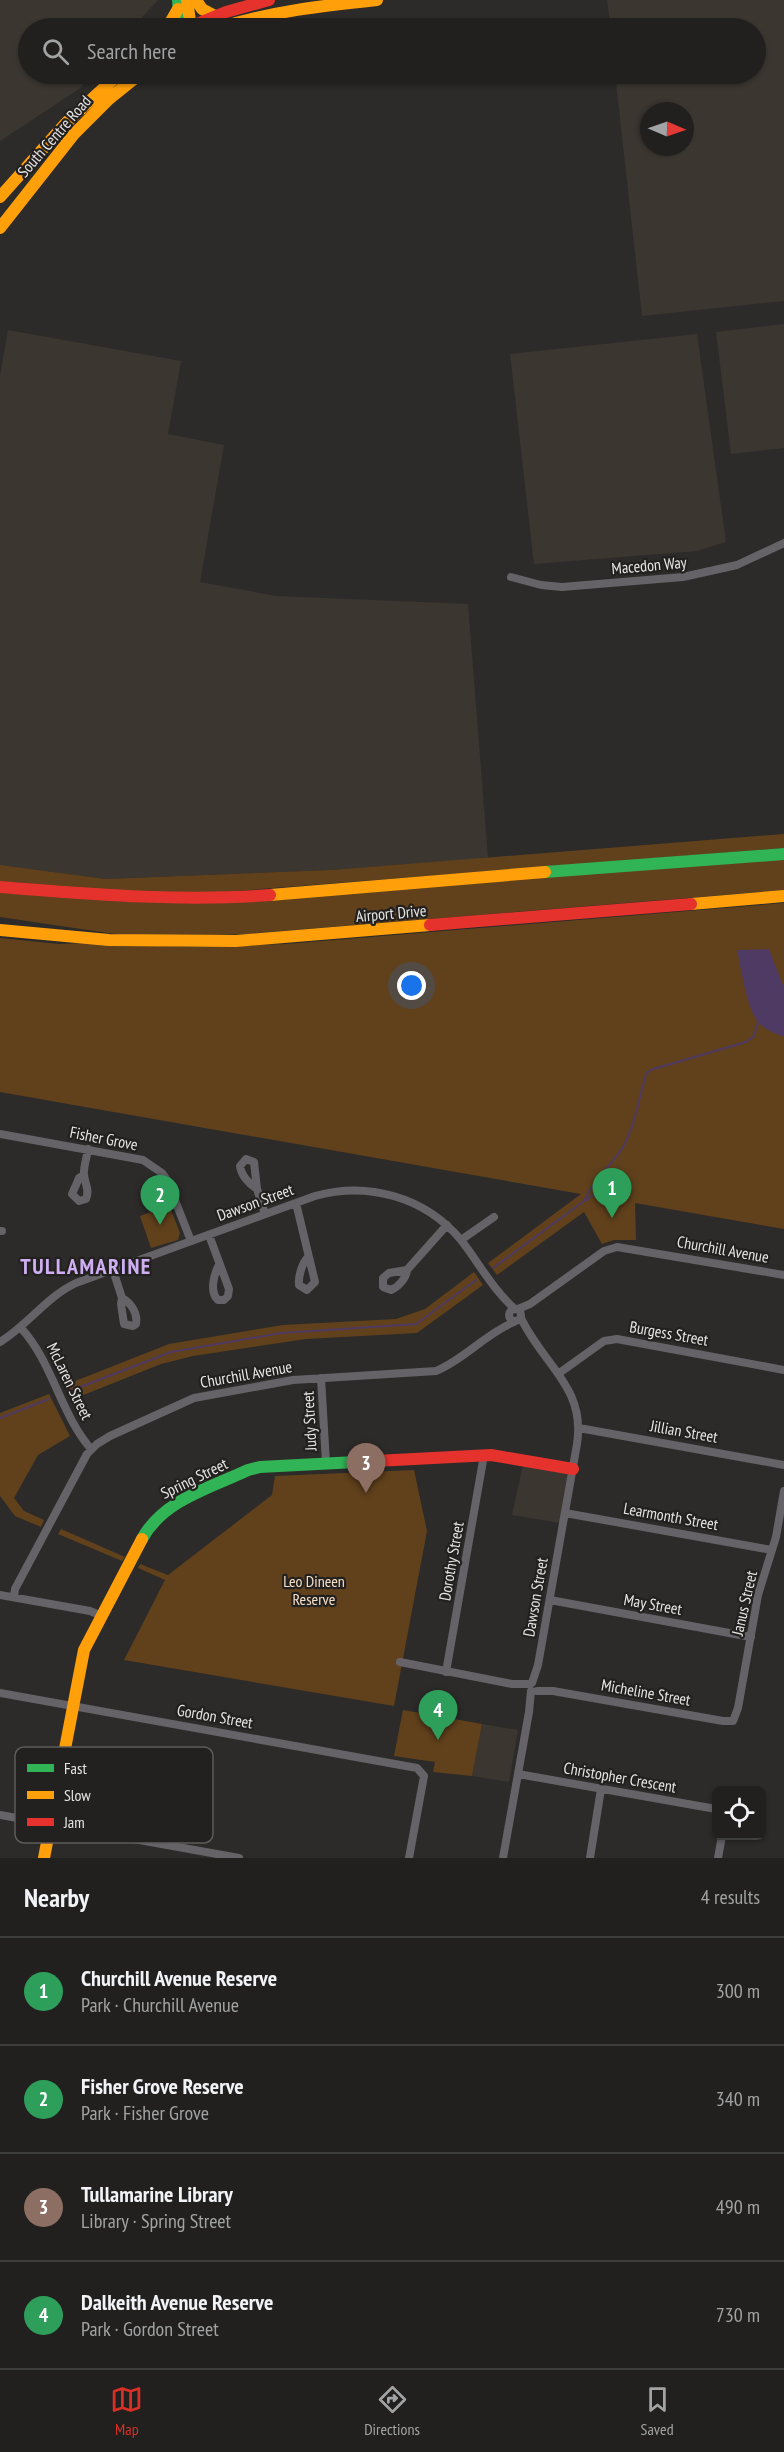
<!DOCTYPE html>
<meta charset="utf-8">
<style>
:root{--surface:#21201f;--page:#2d2d2c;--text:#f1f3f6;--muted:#a2a3a4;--line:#3e3e3d;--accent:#d93025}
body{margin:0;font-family:"PT Sans Narrow",sans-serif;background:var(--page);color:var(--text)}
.controls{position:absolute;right:18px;bottom:18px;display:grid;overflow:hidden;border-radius:9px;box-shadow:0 2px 4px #0004}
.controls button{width:54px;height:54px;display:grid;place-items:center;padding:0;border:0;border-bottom:2px solid var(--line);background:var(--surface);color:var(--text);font:30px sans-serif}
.compass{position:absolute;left:640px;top:102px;width:54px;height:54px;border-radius:50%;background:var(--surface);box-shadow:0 2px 4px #0004;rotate:92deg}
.you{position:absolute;left:412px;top:986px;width:21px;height:21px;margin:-15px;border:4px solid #fff;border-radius:50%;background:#1a73e8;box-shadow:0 0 0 9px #1a73e833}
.badge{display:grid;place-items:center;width:39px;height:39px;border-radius:50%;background:var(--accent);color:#fff;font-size:20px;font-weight:700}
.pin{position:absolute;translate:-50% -50px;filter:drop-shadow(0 2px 3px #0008)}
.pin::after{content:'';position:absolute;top:32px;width:21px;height:18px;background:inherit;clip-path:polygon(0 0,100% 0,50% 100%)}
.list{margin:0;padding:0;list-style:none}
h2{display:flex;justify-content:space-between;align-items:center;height:78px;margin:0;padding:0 24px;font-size:26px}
h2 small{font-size:20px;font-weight:400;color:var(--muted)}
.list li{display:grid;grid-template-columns:39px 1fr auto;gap:18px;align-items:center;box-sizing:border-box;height:108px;padding:0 24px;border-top:2px solid var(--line)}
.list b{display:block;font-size:22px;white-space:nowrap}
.list p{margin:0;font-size:20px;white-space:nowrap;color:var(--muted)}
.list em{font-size:20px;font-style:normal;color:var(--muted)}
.icon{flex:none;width:33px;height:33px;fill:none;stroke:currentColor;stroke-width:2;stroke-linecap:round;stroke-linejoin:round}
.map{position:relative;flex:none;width:784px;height:1858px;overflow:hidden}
.search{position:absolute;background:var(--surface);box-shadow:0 2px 4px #0004;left:18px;right:18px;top:18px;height:66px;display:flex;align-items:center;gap:15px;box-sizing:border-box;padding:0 21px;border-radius:33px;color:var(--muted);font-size:22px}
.sheet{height:510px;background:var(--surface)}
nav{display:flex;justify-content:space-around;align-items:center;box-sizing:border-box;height:84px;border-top:2px solid var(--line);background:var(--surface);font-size:16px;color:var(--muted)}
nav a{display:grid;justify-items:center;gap:3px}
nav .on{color:var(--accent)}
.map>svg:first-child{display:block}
.built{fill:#3b3630;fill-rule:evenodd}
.green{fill:#61411c}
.water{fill:#4e3a62}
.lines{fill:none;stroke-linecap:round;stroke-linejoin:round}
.stream{stroke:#4e3a62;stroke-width:2}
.street{stroke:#656268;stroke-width:8}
.fast{stroke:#30b455;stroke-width:12}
.slow{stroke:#ff9f0a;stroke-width:12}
.jam{stroke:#e5322d;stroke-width:12}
.labels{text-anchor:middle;stroke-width:4.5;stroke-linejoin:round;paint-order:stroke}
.street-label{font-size:16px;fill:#e7e5e4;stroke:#23211f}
.park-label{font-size:16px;fill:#f6dec5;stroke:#23211f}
.district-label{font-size:22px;font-weight:bold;letter-spacing:1.5px;fill:#cfaff3;stroke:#23211f}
.key{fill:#23211f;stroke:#5e5c5a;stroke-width:1.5}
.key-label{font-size:16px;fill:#e7e5e4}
</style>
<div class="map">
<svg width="784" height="1858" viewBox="0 0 784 1858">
<rect width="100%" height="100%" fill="#2c2b29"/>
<path class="built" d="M0,0H158L132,28H28V74H93L79,89L0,141Z
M607,0H784V301L642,316L615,74H756V28H611ZM649,111H685V147H649Z
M784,324V448L731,454L716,332Z
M8,330L181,361L168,434L224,445L200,582L276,596L468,604L488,858L331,870L106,879L0,865V376Z
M697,334L726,542L697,551L534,564L510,354Z
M523,1465L568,1473L560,1523L512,1515Z
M482,1724L518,1730L509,1782L472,1776Z"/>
<path class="green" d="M784,834V848L211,893H129L0,881V865L106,879L331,870Z
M784,856V890L246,934L185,936H128L0,917V890L128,902Z
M784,903V1229L635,1203L636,1240H614L602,1244L584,1212L497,1275L488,1263L581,1194L0,1092V938L59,944L87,943L188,947L286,944Z
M169,1205L180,1233L178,1240L151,1248L140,1216Z
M474,1272L483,1285L417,1333L306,1339L193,1356L161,1364L71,1400L65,1385L169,1344L283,1325L396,1319L425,1309Z
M49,1394L70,1436L38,1455L14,1498L24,1511L44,1520L41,1527L15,1516L0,1496V1413Z
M414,1470L427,1531L394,1706L124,1660L165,1580L138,1568L140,1564L168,1575L272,1495L275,1476Z
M61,1529L125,1557L122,1561L58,1534Z
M403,1710L482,1724L472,1776L433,1772L435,1762L394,1756Z"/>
<path class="water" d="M769,949L784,988V1037C775,1033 765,1030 759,1023C747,1010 741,968 737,950Z"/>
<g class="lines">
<path class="stream" d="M585,1201L593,1195
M493,1268L584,1201C592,1181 611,1166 623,1147C635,1126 639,1097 646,1074L650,1070L746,1042L754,1036L758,1022
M70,1391L171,1352L281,1333L416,1324L476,1280
M0,1418L49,1399"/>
<path class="street" d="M511,577L541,585L562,587L683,577L737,565L784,543
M0,1134L143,1160L162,1173L167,1180L191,1241
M84,1175L79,1178L72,1194L79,1201L86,1199C90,1190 85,1184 84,1175C83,1168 87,1157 88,1149
M257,1189C249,1184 241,1175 240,1166L246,1159L254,1162L257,1189L265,1214
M296,1203L315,1282L307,1290L299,1285C298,1277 302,1263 308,1257
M0,1231H2
M209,1235L229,1289L228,1296L224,1300H218C209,1292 214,1274 219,1265
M461,1240L494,1217
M113,1270L122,1298L121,1304L124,1324L133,1326L136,1324C138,1313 131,1303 122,1298
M407,1270L389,1273L383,1278V1287L391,1290C398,1287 406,1279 407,1270L447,1225
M509 1315a6 6 0 1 1 12 0a6 6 0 1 1-12 0Z
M518,1309L530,1304L604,1251L617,1247L784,1275
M521,1318C543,1365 586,1387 577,1444L538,1665L532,1683
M21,1328C53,1363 60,1413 91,1449
M0,1342C28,1325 46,1297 76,1283L315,1196C368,1181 425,1197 461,1240C479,1263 493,1290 515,1309
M558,1374L604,1341L617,1339L784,1370
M321,1378L326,1463
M579,1428L784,1465
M565,1513L772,1550
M0,1595L90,1611L102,1616
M14,1597L15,1589L87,1454L97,1444L110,1436L194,1398L293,1380L436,1371C465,1359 485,1334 514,1322
M550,1600L751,1637
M400,1662L512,1684H530
M446,1672L484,1455
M537,1691H553L723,1721H733L738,1708L758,1595L776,1537L784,1491
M0,1693L417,1768L424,1776L409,1858
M518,1774L716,1809
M0,1815L239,1858
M503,1858L529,1712L531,1691
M590,1858L601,1789
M718,1858L722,1836"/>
<path class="fast" d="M178,0L179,16L184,28
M545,872L784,854
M142,1539C163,1500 210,1488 248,1470L260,1467L356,1462"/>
<path class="slow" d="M187,0L191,28
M196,0L202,9L215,16
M167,28L178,9
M219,28C274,11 320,6 377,0
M0,197L65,124L119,74
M0,228L74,134L109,99L140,74
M270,895L545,872
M691,904L784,896
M0,930L109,940L236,941L430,925
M44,1858L84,1650L142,1539"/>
<path class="jam" d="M187,28L226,12L269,0
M0,887C90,894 179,902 270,895
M430,925L691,904
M356,1462L491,1455L573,1469"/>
</g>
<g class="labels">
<g class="street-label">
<text transform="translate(54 136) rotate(-49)" y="6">South Centre Road</text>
<text transform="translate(649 565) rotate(-5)" y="6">Macedon Way</text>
<text transform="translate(391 913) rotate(-5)" y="6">Airport Drive</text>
<text transform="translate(104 1138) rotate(11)" y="6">Fisher Grove</text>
<text transform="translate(255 1202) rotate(-20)" y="6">Dawson Street</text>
<text transform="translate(723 1249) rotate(10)" y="6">Churchill Avenue</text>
<text transform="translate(669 1333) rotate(10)" y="6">Burgess Street</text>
<text transform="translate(246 1374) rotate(-10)" y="6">Churchill Avenue</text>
<text transform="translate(70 1381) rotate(64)" y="6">McLaren Street</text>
<text transform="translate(309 1421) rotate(-93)" y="6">Judy Street</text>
<text transform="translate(684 1431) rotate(10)" y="6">Jillian Street</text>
<text transform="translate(194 1478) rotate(-26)" y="6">Spring Street</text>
<text transform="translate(671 1516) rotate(10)" y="6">Learmonth Street</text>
<text transform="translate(451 1561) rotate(-80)" y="6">Dorothy Street</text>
<text transform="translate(535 1597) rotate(-80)" y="6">Dawson Street</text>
<text transform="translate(744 1603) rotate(-77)" y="6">Janus Street</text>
<text transform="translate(653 1604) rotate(10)" y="6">May Street</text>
<text transform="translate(646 1692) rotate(10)" y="6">Micheline Street</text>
<text transform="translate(215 1716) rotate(10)" y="6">Gordon Street</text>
<text transform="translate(620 1777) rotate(10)" y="6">Christopher Crescent</text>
</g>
<g class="park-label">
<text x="314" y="1587">Leo Dineen<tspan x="314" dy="18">Reserve</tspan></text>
</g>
<g class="district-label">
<text x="86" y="1274">TULLAMARINE</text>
</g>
</g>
<rect x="15" y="1747" width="198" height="96" rx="9" class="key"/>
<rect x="27" y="1764" width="27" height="8" fill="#30b455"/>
<rect x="27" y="1791" width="27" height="8" fill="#ff9f0a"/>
<rect x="27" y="1818" width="27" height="8" fill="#e5322d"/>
<g class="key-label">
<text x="64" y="1774">Fast</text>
<text x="64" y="1801">Slow</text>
<text x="64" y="1828">Jam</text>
</g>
</svg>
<div class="controls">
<button><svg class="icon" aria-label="locate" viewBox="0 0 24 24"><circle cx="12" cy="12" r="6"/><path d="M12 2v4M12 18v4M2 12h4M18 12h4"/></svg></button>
</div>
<svg class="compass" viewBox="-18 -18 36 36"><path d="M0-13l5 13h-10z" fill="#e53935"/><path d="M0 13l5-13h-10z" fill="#a2a3a4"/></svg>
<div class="you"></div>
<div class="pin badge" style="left:612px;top:1218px;background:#2e9e5b">1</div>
<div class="pin badge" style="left:160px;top:1225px;background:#2e9e5b">2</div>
<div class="pin badge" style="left:366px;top:1493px;background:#8d6e63">3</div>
<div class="pin badge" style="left:438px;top:1740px;background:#2e9e5b">4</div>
<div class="search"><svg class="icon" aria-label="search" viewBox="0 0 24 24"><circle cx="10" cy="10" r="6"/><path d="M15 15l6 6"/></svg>Search here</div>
</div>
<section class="sheet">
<h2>Nearby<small>4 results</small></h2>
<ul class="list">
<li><span class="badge" style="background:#2e9e5b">1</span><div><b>Churchill Avenue Reserve</b><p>Park · Churchill Avenue</p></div><em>300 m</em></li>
<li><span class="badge" style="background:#2e9e5b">2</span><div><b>Fisher Grove Reserve</b><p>Park · Fisher Grove</p></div><em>340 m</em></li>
<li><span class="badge" style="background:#8d6e63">3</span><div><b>Tullamarine Library</b><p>Library · Spring Street</p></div><em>490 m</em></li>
<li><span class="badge" style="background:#2e9e5b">4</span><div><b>Dalkeith Avenue Reserve</b><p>Park · Gordon Street</p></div><em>730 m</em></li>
</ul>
</section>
<nav>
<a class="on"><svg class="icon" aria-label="map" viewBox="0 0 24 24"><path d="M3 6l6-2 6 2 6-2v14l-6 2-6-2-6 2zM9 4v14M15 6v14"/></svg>Map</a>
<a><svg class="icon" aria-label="directions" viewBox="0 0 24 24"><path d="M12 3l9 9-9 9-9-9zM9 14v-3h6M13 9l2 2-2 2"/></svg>Directions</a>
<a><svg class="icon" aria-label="saved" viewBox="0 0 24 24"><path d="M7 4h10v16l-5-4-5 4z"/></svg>Saved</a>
</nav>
